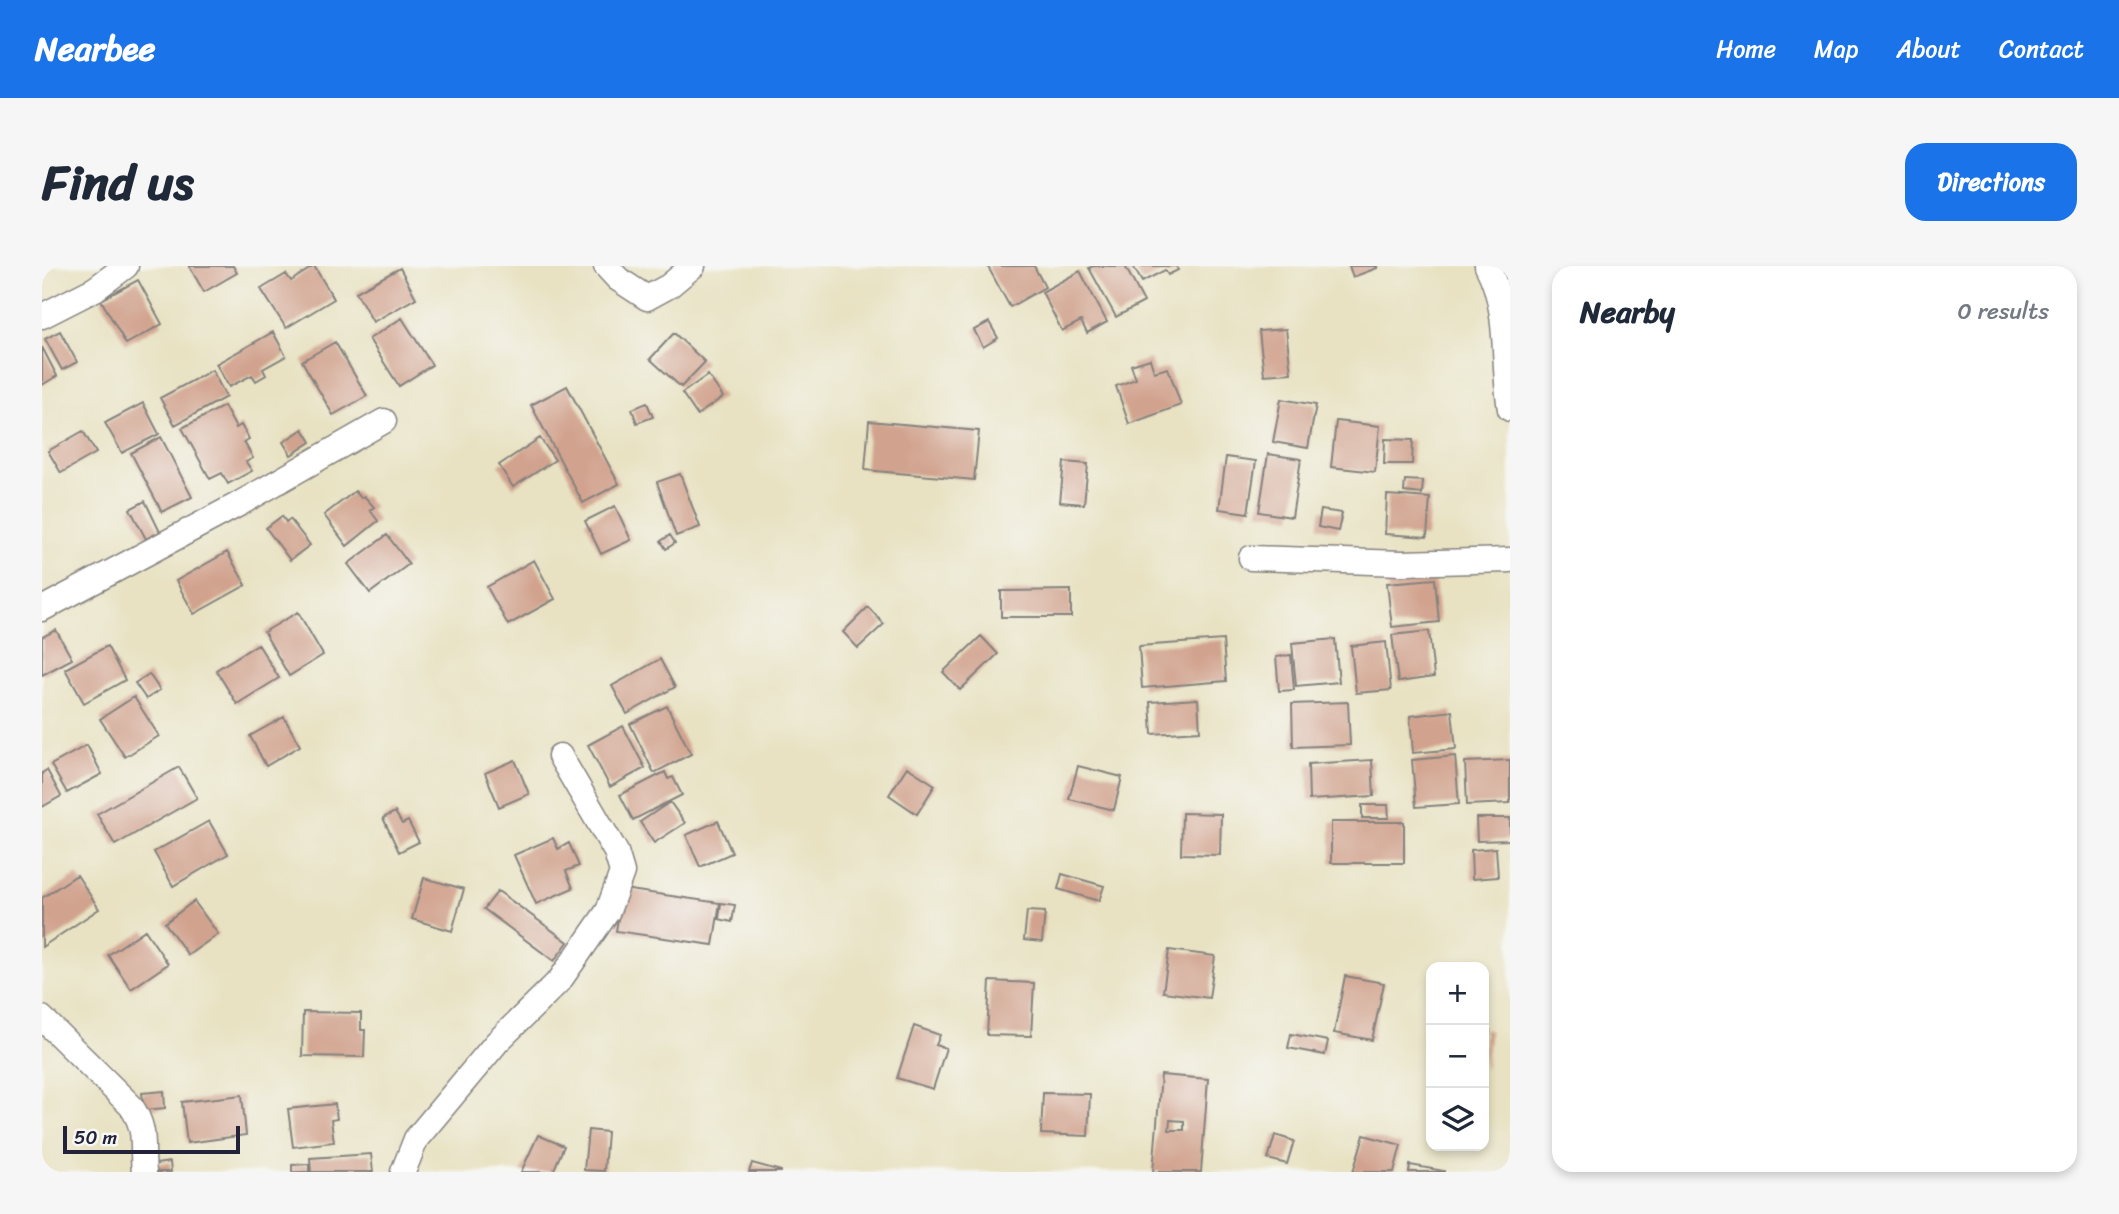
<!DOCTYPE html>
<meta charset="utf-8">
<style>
:root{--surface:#fff;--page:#f6f6f7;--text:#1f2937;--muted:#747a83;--line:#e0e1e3;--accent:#1a73e8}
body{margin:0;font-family:Sriracha,sans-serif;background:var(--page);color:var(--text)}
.controls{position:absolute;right:21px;bottom:21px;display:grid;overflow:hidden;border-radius:14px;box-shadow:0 4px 10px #0003}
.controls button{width:63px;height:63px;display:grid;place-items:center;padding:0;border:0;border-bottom:2px solid var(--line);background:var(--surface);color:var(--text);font:35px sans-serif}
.scale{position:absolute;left:21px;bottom:18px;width:177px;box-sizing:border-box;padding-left:7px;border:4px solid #22223b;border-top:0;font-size:19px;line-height:24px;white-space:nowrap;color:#22223b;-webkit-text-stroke:5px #f6f6f2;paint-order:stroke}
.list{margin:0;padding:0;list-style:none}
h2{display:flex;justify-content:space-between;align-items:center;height:91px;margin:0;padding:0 28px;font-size:30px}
h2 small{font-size:23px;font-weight:400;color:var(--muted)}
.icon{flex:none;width:38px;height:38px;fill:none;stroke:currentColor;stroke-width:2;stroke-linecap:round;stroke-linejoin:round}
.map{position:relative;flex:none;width:1468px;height:906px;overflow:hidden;border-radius:21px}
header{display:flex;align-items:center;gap:42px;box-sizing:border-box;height:98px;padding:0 35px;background:var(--accent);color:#fff}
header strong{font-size:33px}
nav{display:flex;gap:38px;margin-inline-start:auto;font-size:24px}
.intro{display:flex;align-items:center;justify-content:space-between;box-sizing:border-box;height:168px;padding:0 42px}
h1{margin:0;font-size:49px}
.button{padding:18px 32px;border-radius:21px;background:var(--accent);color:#fff;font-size:24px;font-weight:700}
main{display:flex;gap:42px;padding:0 42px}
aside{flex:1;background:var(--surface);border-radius:21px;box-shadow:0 4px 10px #0003}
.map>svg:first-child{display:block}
.building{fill:#d1a38e;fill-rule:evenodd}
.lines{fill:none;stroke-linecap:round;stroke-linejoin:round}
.street-casing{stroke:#85827e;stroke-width:27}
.street{stroke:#fff;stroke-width:24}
</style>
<header>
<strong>Nearbee</strong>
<nav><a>Home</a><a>Map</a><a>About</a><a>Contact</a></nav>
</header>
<div class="intro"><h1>Find us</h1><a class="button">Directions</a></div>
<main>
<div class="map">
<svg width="1468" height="906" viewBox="0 0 1468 906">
<rect width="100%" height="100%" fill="#f6f6f2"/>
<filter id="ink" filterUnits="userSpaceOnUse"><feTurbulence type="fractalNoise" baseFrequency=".0143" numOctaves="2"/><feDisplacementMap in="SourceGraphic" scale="14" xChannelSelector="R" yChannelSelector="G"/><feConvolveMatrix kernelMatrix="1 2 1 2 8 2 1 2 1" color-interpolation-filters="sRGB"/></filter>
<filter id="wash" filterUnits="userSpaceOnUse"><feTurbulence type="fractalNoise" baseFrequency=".00686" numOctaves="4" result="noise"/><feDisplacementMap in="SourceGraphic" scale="28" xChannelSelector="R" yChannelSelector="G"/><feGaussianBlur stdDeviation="1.57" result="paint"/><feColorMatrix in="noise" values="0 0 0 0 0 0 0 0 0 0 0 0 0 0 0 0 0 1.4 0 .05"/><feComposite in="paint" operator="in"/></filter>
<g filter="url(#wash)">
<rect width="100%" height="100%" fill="#e8e2c2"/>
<g id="blocks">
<path class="building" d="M147,0H191L195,7L162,26Z
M272,0L292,33L244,62L219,23L244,8L249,15Z
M948,0H992L1003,21L968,41L946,1Z
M1051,0H1083L1102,36L1074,51L1047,2Z
M1091,0H1134L1136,4L1126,9L1123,4L1100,16Z
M1307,0H1335V2L1311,11Z
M358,2L374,32L331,56L314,26Z
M1038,5L1065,56L1045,67L1039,55L1020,65L1000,26Z
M96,14L120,58L84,78L59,34Z
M360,52L390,99L357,120L327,73Z
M947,56L956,72L941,81L932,64Z
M1244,63L1249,107L1222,109L1217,65Z
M18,65L35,96L20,104L3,73Z
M231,66L244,90L221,103L224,109L214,115L210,109L187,121L174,98Z
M632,67L663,96L639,121L608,93Z
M293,76L325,130L291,149L260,95Z
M0,81L15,110L0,119Z
M1108,93L1112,106L1126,102L1139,139L1087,158L1074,120L1094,113L1089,99Z
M170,104L184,131L133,159L118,132Z
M666,109L681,131L655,149L640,127Z
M525,120L577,218L541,237L489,139Z
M1239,133L1274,139L1266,182L1231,176Z
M101,137L117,168L80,187L63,157Z
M605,137L611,151L595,157L590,143Z
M182,140L194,162L199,159L207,173L202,176L211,192L204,196L210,205L186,218L180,207L168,213L140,162Z
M827,155L937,165L932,214L823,204Z
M1294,155L1338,160L1333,206L1289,201Z
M261,163L269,176L249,189L241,176Z
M41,165L54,187L19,207L6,185Z
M119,171L150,231L120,246L89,187Z
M498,172L513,194L471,221L457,199Z
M1343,173L1371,174L1370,198H1342Z
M1226,188L1259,193L1250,251L1217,246Z
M1184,191L1214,195L1206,247L1177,243Z
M1022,196L1046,198L1042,238L1018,236Z
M638,208L658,261L634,270L615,216Z
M1363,214L1381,215L1380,228L1362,226Z
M313,225L319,232L322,230L332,241L328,244L336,255L305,280L282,249Z
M1345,229L1388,232L1385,271L1343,268Z
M103,235L118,266L104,273L88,243Z
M573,240L589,274L559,288L543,255Z
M1279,244L1300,247L1296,265L1276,261Z
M240,250L244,256L248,253L268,279L248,294L224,262Z
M345,269L367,298L328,327L306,298Z
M628,269L633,277L624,283L619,275Z
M185,286L204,319L152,348L134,315Z
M492,294L513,333L466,359L445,321Z
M1393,313L1397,356L1350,361L1345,317Z
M1029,324V351H959V325Z
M826,341L842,358L816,382L801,366Z
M256,346L281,389L247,410L222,366Z
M14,364L30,393L0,409V371Z
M1387,365L1392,411L1356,416L1350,369Z
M939,370L956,388L918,424L901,406Z
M1293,373L1297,416L1254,420L1250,377Z
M1181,374L1184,415L1100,422L1097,380Z
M1344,376L1349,424L1314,427L1309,380Z
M216,378L237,412L195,438L174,404Z
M65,380L83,414L42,437L23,403Z
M1249,389L1252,424L1237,425L1234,391Z
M618,393L633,421L585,448L570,420Z
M107,408L118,424L104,433L93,417Z
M92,431L117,470L83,491L58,453Z
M1156,433L1158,465L1110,468L1108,436Z
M1306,436L1308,479L1251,481L1250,438Z
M625,440L649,488L612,507L588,458Z
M1410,445L1414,483L1371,487L1368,450Z
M242,451L258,480L224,500L208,470Z
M581,460L603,502L568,521L546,479Z
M45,479L60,508L25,527L9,499Z
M1413,490L1417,538L1374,541L1370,494Z
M473,494L487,528L457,541L443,507Z
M1330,494L1332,530L1267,534L1266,498Z
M1468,494V537L1425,539L1423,496Z
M1036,500L1080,511L1072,544L1027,533Z
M137,501L155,532L73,579L55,548Z
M865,501L893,519L875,548L847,529Z
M5,504L19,530L0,541V507Z
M623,506L626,513L631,511L640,529L591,554L578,529Z
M628,536L643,557L612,577L598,556Z
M1320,539H1346L1347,552H1320Z
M353,546L360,558L366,555L377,576L357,586L341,552Z
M1140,547L1179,548L1178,589L1139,588Z
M1434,552H1468V574L1435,575Z
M167,555L186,588L131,620L112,586Z
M676,555L690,587L658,601L644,569Z
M1289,556H1362V597H1289Z
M511,572L516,583L527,577L537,600L524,605L531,622L494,638L472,589Z
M1454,582L1456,611L1430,613L1429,584Z
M1020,608L1062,620L1057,635L1016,623Z
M35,609L57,643L0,681V632Z
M382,612L422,623L410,665L370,653Z
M581,623L678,637L671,679L574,665Z
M456,625L526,676L512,695L442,643Z
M152,635L176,668L146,689L123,657Z
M679,637L693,639L690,656L677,653Z
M985,645L1003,646L1000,676L982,674Z
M103,664L126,698L89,723L66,689Z
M1127,684L1173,690L1167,732L1121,726Z
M1303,710L1342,717L1330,774L1292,767Z
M948,715L992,717L989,770L945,769Z
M261,746L319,747V764H323L322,791L260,790Z
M872,760L898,769L894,779L904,782L891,823L855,812Z
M1442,764H1448L1443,803L1442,802Z
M1249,768L1286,775L1283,789L1246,782Z
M1119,809L1166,813L1159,906H1111ZM1128,854L1142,855V864H1127Z
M122,825L123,842L102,844L100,827Z
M1001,827L1048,828L1046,870L999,868Z
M200,829L204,869L145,877L140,836Z
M293,838L295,853L289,854L292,876L251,881L246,843Z
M546,864L565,866L562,905L542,904Z
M496,869L522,880L511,906H479Z
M1233,869L1252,875L1245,898L1226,893Z
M1322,869L1359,879L1352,906H1311Z
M329,888L331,906H269L268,892Z
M128,896L129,906H108L107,899Z
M710,897L739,905V906H707Z
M267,898V906H250V899Z
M1368,899L1402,905V906H1367Z"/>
</g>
</g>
<g filter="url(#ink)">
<use href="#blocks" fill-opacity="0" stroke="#85827e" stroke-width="2"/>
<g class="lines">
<defs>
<path id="street" d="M564,0L576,13L605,32L627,20L651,0
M1445,0C1468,43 1460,96 1468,143
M0,50L53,23L84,0
M1209,292L1360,297L1468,294
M0,343L197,238L342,155
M0,752L89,840C106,865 99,879 102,906
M361,906L374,873L455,776L518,714L566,645L580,606L574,586L518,490"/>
</defs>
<use href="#street" class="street-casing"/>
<use href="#street" class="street"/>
</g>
</g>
</svg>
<div class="controls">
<button>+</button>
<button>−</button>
<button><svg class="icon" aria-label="layers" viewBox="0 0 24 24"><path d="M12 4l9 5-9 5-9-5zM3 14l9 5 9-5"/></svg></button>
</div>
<div class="scale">50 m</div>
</div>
<aside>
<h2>Nearby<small>0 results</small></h2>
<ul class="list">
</ul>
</aside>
</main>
